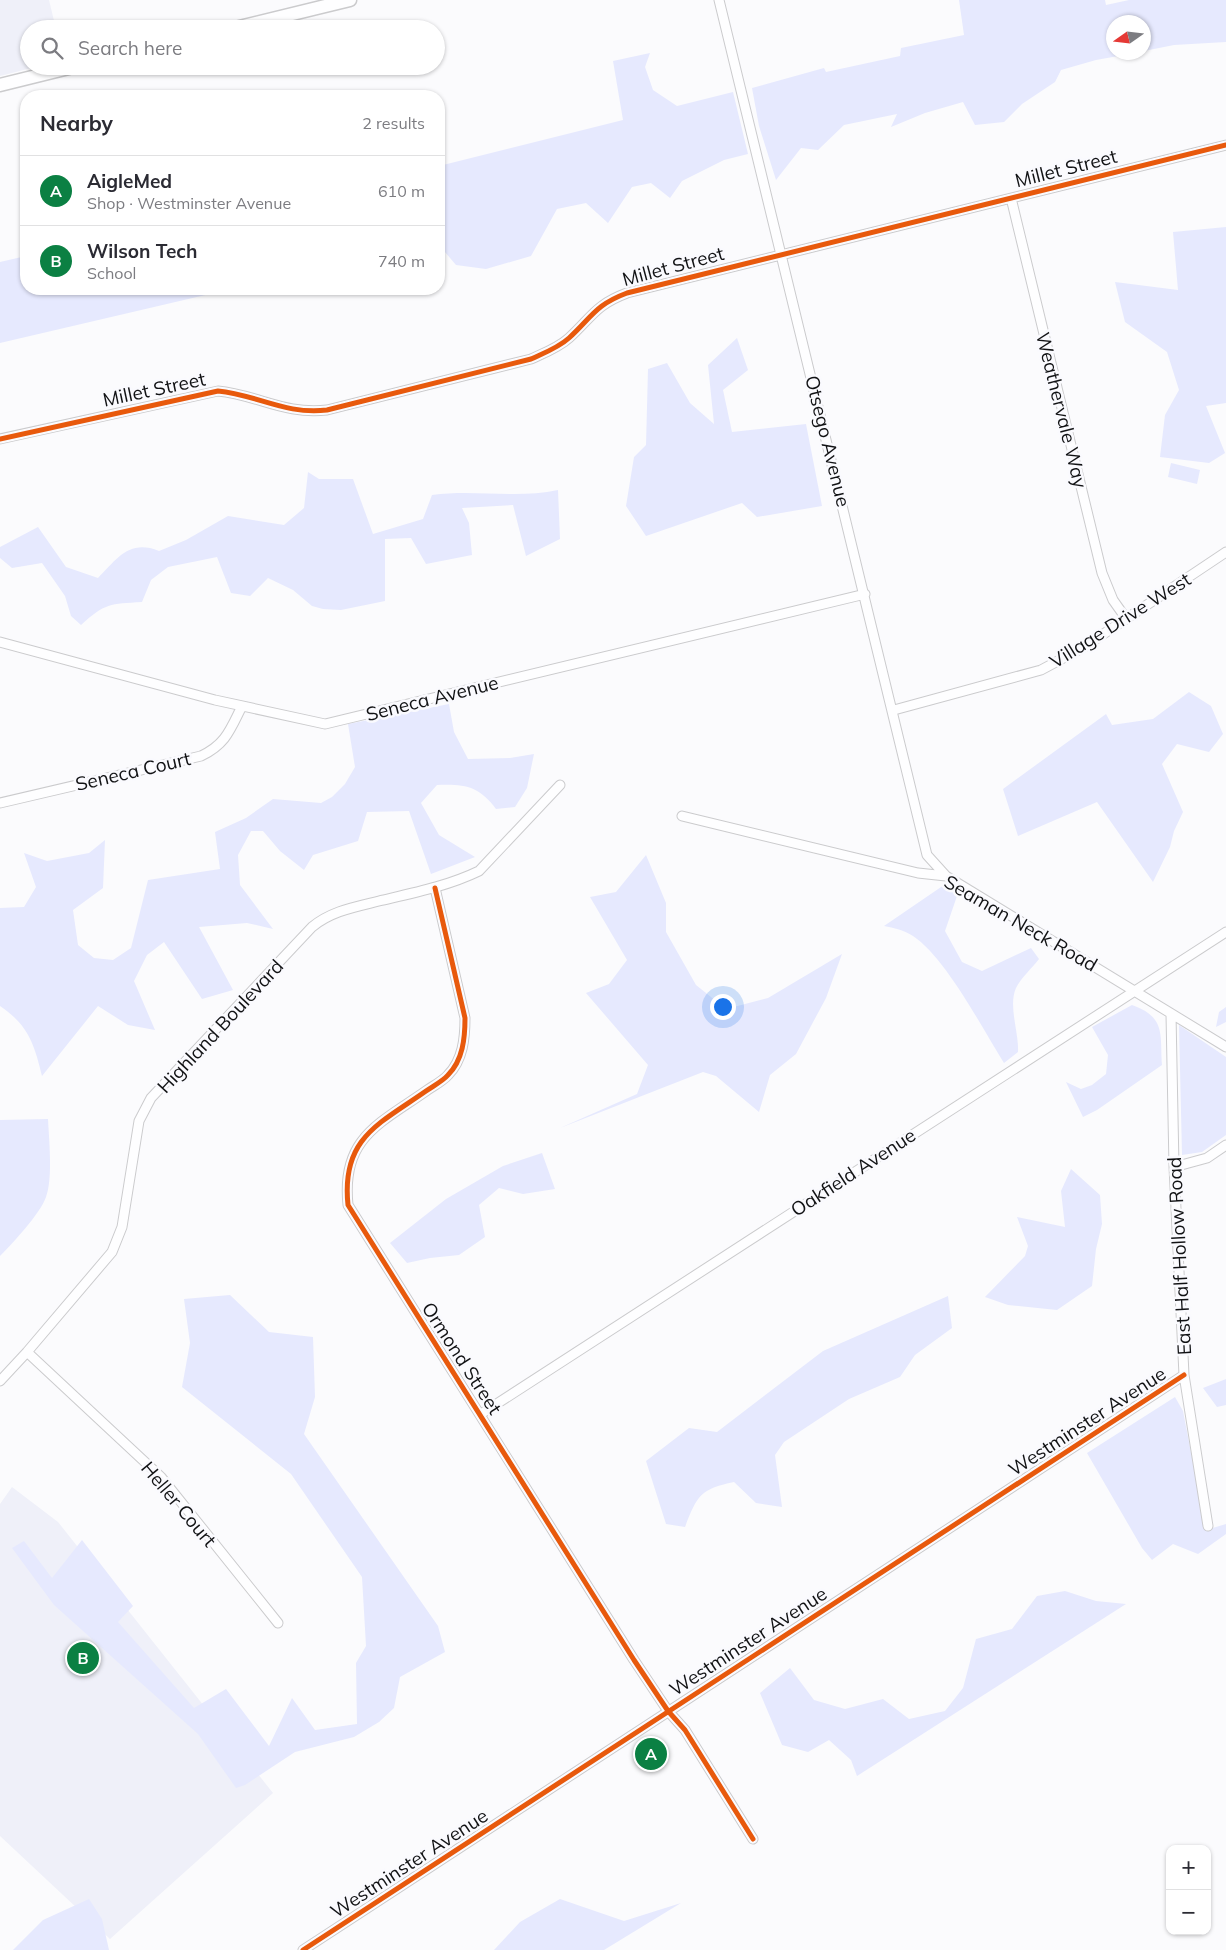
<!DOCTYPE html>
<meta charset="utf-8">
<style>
:root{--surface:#fff;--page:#f2f2f3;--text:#2b2b33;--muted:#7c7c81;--line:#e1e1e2;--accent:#0b8043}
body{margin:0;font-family:Mulish,sans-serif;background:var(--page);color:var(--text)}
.controls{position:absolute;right:15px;bottom:15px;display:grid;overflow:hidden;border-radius:10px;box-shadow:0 1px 4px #0004}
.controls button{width:45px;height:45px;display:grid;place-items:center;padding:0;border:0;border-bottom:1px solid var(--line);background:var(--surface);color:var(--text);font:25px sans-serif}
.compass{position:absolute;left:1106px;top:15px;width:45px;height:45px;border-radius:50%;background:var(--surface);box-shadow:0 1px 4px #0004;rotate:256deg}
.you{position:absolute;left:722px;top:1006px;width:18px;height:18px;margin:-12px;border:4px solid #fff;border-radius:50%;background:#1a73e8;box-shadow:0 0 0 8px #1a73e833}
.badge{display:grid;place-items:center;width:32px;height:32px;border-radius:50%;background:var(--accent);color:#fff;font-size:16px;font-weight:700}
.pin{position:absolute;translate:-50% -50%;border:2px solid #fff;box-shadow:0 1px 5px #0006}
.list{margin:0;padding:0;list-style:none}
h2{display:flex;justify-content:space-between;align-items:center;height:65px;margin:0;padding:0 20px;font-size:21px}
h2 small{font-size:16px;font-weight:400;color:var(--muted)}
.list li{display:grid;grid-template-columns:32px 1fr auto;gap:15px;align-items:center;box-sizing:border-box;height:70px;padding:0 20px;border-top:1px solid var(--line)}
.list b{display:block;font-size:19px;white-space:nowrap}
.list p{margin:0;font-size:16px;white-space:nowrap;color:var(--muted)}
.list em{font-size:16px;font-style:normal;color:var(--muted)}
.icon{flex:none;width:28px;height:28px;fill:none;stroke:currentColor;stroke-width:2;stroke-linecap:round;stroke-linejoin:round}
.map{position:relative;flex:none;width:1226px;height:1950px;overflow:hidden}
.search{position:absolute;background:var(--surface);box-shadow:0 1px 4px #0004;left:20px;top:20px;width:425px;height:55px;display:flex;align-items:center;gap:12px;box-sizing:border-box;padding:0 18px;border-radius:28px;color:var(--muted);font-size:19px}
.panel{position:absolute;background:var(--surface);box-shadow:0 1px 4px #0004;left:20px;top:90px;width:425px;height:205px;border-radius:20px}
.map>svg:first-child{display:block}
.built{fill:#eff0f9}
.green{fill:#e6e9fe}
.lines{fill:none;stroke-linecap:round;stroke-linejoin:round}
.street-casing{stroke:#cbcbcd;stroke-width:11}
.secondary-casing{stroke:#cbcbcd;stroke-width:15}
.street{stroke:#fefeff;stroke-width:9}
.secondary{stroke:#fefeff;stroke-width:12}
.cycleway-casing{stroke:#fafafe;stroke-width:8}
.cycleway{stroke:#e8590c;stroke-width:5}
.labels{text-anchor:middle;stroke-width:5;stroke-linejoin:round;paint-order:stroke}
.street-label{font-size:19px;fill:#111214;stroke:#fafafe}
</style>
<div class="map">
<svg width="1226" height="1950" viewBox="0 0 1226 1950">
<rect width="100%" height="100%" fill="#fbfbfd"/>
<path class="built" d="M0,0H49L56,29H29V66H39L0,76Z
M12,1487L58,1522L273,1793L110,1939L0,1836V1504Z"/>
<path class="green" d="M959,0H1105L1106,5L1129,0H1226V42L1174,45L1144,51V22H1114V52L1135,53L1096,60L1061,70L1055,82L1022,104L1004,122L975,125L963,102L925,113L891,127L897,114L844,125L818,150L801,148L776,180L759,126L752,88L824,68L826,72L900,56L901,48L964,35Z
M650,53L645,67L653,90L677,106L733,92L748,154L724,160L682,181L670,198L651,183L632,187L608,223L586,203L557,209L531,256L486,269L456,265L439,245V166L623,120L613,61Z
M1226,227V403L1206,406L1225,453L1209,463L1160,457L1165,415L1179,390L1167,352L1125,322L1115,282L1178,290L1173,232Z
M26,256V289H231L0,343V262Z
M737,338L748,370L723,390L732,432L806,424L822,506L757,517L742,503L646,536L626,506L634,457L646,445L648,369L667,363L690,403L714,424L708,365Z
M1171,463L1200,470L1197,484L1168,477Z
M308,472L319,479H353L373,534L423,519L432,495C474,489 516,499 558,490L560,539L526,556L513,505L462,508L469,523L472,555L426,564L411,538L385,539V601L341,610L323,609L312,606L293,590L268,578L250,596L231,593L217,557L168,567L151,580L142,602C110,604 105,603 81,625L71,616L65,596L42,563L12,568L0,558V547L38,527L66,567L98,578C117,559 129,539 159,551L186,540L228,516L284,525L304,508Z
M1189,692L1211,706L1223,734L1209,752L1177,744L1162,764L1183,812L1174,831L1170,847L1153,882L1097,802L1018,836L1003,789L1106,714L1112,725L1153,719Z
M449,704L454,732L468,759L510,758L534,754L527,788L515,807L496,809C479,786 465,784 437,785L421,803L439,835L475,857L431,874L409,811L367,812L358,841L313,855L304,870L280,851L263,831H251L238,855L240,885L273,929L247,923L199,927L233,990L202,999L164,942L147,955L134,981L155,1030L128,1025L98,1006L42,1076C34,1043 28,1025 0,1006V908L24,907L36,887L24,853L47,861L89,853L105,840L103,888L73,910L78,945L94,958L113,960L131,948L148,880L220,869L215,832L246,818L273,799L321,803L332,797L345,784L355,767L348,724Z
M646,855L666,903V932L696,985L726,1009L768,998L842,954L826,998L796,1054L770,1075L759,1112L716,1076L703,1072L560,1128L637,1094L648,1065L586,993L609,984L627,960L590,897L616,892Z
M944,885L957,896L945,931L962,962L982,971L1031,948L1039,959C1032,968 1021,978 1016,988C1008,1006 1019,1032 1018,1052L1004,1063C982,1028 946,958 913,936C904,930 894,928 884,926Z
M1132,1005C1166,1017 1160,1034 1162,1065L1097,1110L1083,1117L1066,1082L1081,1089L1092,1085L1106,1074L1108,1055L1092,1027Z
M1226,1007V1022L1216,1027L1219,1012Z
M1179,1025L1226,1057V1135L1202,1152L1182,1155Z
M48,1119C49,1139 53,1178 46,1197C40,1214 13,1243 0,1256V1120Z
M542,1153L555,1189L523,1194L499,1188L479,1205L485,1237L459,1255L430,1258L407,1263L390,1243L446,1199L503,1166Z
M1071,1169L1100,1195L1102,1224L1096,1249L1092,1286L1057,1310L1008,1305L985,1297L1025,1256L1028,1246L1017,1217L1065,1227L1061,1191Z
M230,1295L269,1332L313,1337L315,1397L304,1434L438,1626L445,1652L400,1677L394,1708L379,1722L354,1737L295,1752L245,1785L236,1788L198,1734L54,1605L12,1548L24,1541L52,1578L82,1540L133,1606L118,1622L194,1708L226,1689L269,1746L292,1698L315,1730L357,1724L356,1663L366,1646L362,1577L291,1474L182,1387L190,1343L184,1299Z
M948,1296L952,1328L915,1355L900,1377L849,1399L784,1442L775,1455L782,1507L756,1503L734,1482C700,1489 697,1496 685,1527L666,1524L646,1461L689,1428L717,1432L823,1351Z
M1226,1379V1405L1217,1407L1203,1388Z
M1175,1397L1183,1411L1206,1530L1226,1524V1534L1198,1554L1173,1544L1152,1560L1142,1548L1087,1453Z
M1065,1591L1096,1601L1126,1604L857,1776L851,1760L829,1740L808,1752L782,1745L760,1693L790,1668L814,1700L845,1709L883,1699L909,1719L945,1711L963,1688L976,1639L1012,1629L1037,1596Z
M89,1899L102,1919L109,1950H13L43,1920Z
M560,1899L624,1921L681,1903L604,1950H494L520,1922Z"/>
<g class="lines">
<defs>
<path id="street" d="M719,0L927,855L946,876
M1011,198L1102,573L1113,600L1125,617
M0,439L218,391C258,395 285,415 327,410L531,359C544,353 558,348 569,338C592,317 595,305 627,293L1226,145
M0,642L215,700L325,724L865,594
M894,710L1041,670L1084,647L1226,552
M0,803L201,756C226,744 230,730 242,706
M682,816L918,873L946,876L1226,1047
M435,888L465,1018C465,1038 463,1060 448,1075C443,1081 433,1086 426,1091C379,1124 341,1138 348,1205L634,1660L668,1711L685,1730L753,1839
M1171,1014L1174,1167L1184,1375L1208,1526
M1174,1167L1207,1158L1226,1145
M27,1352L161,1477L278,1623
M0,1381L27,1352L112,1252L122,1227L139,1121L151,1098L312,927C331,911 355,907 379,901C413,893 448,886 479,871L560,785
M481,1414L1226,932
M303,1950L1184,1375"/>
<path id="secondary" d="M231,29L350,0
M0,85L77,66"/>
</defs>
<use href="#street" class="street-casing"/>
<use href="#secondary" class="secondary-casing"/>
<use href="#street" class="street"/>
<use href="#secondary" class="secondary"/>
<defs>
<path id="cycleway" d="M0,439L218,391C258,395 285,415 327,410L531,359C544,353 558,348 569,338C592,317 595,305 627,293L1226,145
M435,888L465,1018C465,1038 463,1060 448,1075C443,1081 433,1086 426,1091C379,1124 341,1138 348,1205L634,1660L668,1711L685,1730L753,1839
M303,1950L1184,1375"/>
</defs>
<use href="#cycleway" class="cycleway-casing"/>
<use href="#cycleway" class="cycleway"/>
</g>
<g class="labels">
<g class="street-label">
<text transform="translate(1066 168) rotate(-14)" y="7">Millet Street</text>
<text transform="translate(673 266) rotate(-15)" y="7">Millet Street</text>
<text transform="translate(154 389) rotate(-12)" y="7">Millet Street</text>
<text transform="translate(1062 410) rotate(76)" y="7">Weathervale Way</text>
<text transform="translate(828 441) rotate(76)" y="7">Otsego Avenue</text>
<text transform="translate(1120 620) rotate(-32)" y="7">Village Drive West</text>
<text transform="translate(432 698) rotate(-14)" y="7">Seneca Avenue</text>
<text transform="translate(133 771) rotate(-13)" y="7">Seneca Court</text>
<text transform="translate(1021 923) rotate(30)" y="7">Seaman Neck Road</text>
<text transform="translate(220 1026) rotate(-47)" y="7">Highland Boulevard</text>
<text transform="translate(853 1172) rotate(-33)" y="7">Oakfield Avenue</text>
<text transform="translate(1179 1256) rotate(-93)" y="7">East Half Hollow Road</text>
<text transform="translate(462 1358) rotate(57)" y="7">Ormond Street</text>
<text transform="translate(1087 1421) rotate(-33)" y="7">Westminster Avenue</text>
<text transform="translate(179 1504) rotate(50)" y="7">Heller Court</text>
<text transform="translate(748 1641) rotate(-33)" y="7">Westminster Avenue</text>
<text transform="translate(409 1863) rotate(-33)" y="7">Westminster Avenue</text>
</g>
</g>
</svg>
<div class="controls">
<button>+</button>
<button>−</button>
</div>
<svg class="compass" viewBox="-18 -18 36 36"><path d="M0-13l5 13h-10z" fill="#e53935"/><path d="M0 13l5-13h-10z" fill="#7c7c81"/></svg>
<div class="you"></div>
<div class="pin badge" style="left:651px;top:1754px">A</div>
<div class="pin badge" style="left:83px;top:1658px">B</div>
<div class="search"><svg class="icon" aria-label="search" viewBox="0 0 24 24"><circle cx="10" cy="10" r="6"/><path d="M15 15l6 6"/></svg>Search here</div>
<section class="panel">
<h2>Nearby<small>2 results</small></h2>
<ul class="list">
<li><span class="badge">A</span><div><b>AigleMed</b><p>Shop · Westminster Avenue</p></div><em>610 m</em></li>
<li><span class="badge">B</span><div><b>Wilson Tech</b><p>School</p></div><em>740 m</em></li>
</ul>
</section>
</div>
